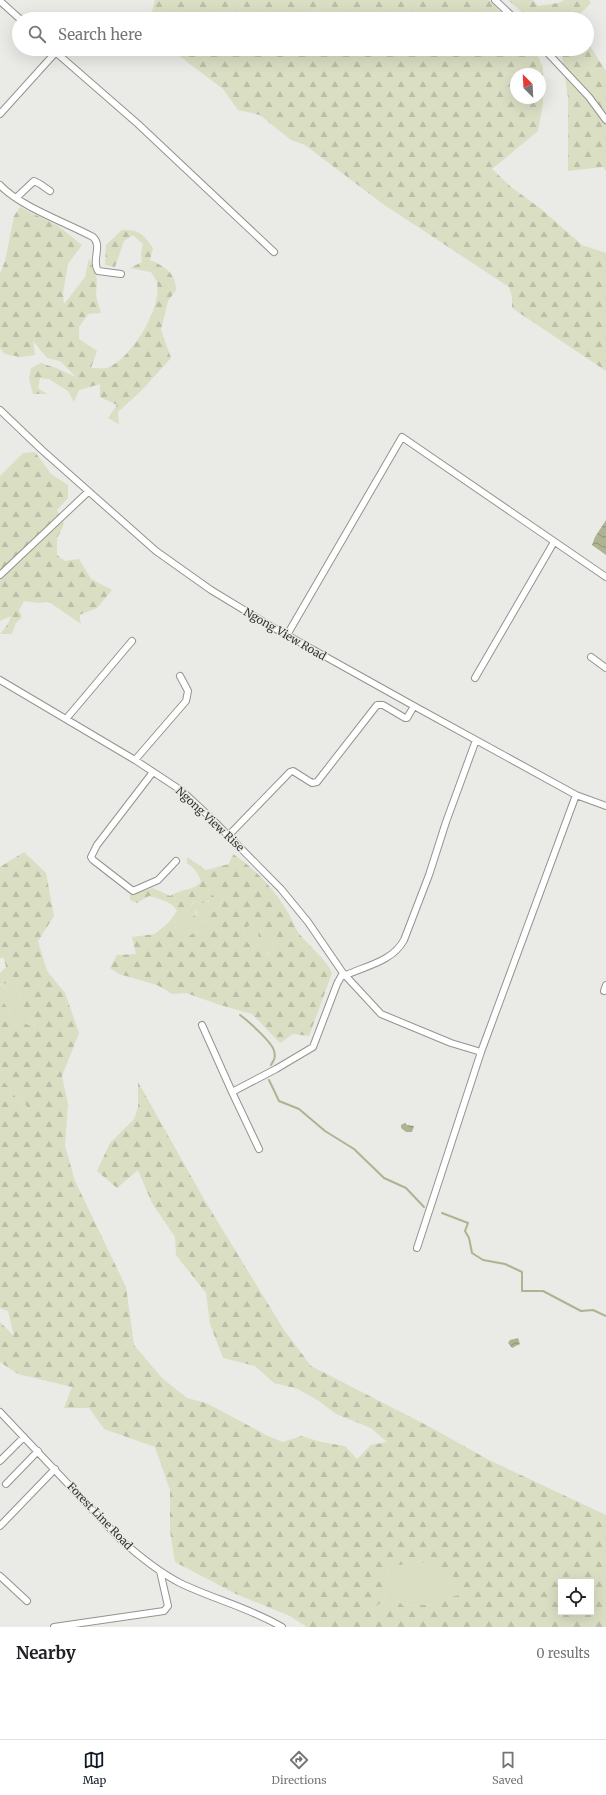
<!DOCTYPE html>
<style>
:root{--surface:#fff;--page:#f6f6f6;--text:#202124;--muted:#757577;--line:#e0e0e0;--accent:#111827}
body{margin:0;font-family:Merriweather,serif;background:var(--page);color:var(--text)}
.controls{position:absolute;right:12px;bottom:12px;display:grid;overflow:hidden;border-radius:0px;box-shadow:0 4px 16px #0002}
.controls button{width:36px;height:36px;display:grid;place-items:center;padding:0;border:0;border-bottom:1px solid var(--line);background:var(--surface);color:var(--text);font:20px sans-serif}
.compass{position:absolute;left:510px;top:68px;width:36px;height:36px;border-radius:50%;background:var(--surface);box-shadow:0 4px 16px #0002;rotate:336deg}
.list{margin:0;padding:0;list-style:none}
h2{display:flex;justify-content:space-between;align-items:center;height:52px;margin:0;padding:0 16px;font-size:17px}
h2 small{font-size:13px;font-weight:400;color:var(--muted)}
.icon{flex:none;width:22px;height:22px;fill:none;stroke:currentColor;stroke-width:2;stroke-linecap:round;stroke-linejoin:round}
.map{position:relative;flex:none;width:606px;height:1627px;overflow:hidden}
.search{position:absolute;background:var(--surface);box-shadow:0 4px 16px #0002;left:12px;right:12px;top:12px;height:44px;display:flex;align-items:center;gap:10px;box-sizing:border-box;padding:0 14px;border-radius:22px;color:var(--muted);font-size:15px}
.sheet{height:112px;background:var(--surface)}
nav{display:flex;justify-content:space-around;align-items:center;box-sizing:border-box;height:56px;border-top:1px solid var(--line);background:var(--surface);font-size:11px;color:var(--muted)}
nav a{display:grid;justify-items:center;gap:2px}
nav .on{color:var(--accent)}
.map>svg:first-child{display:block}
.green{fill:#dadec3}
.forest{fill:url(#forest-firs);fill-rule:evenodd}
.water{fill:url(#water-waves)}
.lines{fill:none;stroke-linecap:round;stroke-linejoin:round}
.stream{stroke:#aeb392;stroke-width:2}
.street-casing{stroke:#93948f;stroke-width:8}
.street{stroke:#fff;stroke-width:6}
.labels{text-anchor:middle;stroke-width:3;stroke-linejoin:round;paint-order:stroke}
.street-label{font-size:11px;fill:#353533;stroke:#eaeae6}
</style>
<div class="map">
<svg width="606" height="1627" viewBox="0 0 606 1627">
<defs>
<pattern id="forest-firs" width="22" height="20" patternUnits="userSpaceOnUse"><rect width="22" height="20" fill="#dadec3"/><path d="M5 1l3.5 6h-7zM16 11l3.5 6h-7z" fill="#bcbfa8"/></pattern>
<pattern id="water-waves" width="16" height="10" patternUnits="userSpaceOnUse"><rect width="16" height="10" fill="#aeb392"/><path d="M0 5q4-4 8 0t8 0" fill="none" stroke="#8e9278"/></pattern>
</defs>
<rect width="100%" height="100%" fill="#eaeae6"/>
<path class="green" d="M324,6L334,14L342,13V19H312C312,12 319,9 324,6Z
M216,886H221L223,891L221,896L220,906L208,914L196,911L194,916L195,923L202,920L209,921V927L204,933L198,931L185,938L176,928L174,923L181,914L189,910L191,913V906L195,901L200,904L205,901L209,902L208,889Z
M256,922L262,924L258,934L260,943L266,941L272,942L274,949L270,954L252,947L244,939C243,928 247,927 256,922Z
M16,982L23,1005L30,1016L35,1029L24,1023L12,1021L9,1010L3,1002L8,990L0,984Z
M0,1068L16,1089L30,1112L27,1114L10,1089L0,1077Z
M393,1561L412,1564L419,1561L435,1567L459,1588V1596L447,1598L437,1604L403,1606L399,1601L372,1617V1609L385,1600L388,1563Z"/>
<path class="forest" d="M155,0H489L507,19H342V13H326L324,6C318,9 312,12 312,19H150Z
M508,0H533L538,6L558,3L565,0H589L591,3L579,15L569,19H530Z
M587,41L606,71V171L603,167L568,171V98L561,49H587Z
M170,49H534L543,67V103L538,131L492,169L511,187L541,209L582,245L606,253V371L512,308V297L509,287L383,204L305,145L291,140L260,115L238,110L223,89ZM516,74H540V98H516Z
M20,207L58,226L82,245L68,264L63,293L64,304L85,277L89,258L97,279L96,296L101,313L88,314L79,327V339L97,351L91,368C96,368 103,369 107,368C131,359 162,309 157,283C157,280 153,276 151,272L130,268L142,262L141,253L143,244L133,235L124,241L115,267L105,265L106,245L122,230C140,230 143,234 153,248L150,260C165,266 176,274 176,290L168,301L161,330L171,358L141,391L118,412L119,424L108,418L117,405L100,397V384L79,390L74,402L68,391L49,379L40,378L38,388L47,394H33L29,379L31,368L41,363L56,368L76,377L60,361L47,358L33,341L35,355L20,357L5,354L0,348V274L5,261L14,216Z
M35,452L51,474L68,485V498L57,510L64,524L57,538V555L65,561L79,559L91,579L112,590L97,608L79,615L81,624L49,602L37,603L24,601L19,610L22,617L16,623L12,634H0L8,624L11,616L0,621V476L23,453Z
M24,852L46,873L54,916L38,941L47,971L65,993L79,1033L62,1076L68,1104L65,1146L75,1181L126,1287L134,1345L162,1378L187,1398L206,1403L268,1436L283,1442L301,1436L321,1442L345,1446L357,1459L371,1445L387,1442L371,1428L336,1414L319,1401L298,1389L274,1383L255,1366L223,1358L210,1324L206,1293L176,1255L175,1237L152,1203L138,1170L117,1188L97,1171L110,1143L134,1119L138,1107V1082L205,1201L284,1330L311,1366L430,1427L489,1460L606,1515V1627H307L290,1616L236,1594L175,1562L170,1531V1490L155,1447L104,1429L89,1408H64L72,1387L18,1374L0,1362V1322L14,1336L8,1311L0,1308V1077L10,1089L27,1114L30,1112L16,1089L0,1068V985L8,990L3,1002L9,1010L12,1021L24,1023L35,1028L30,1016L23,1005L16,982L0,984V973L6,967L4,958H0V867ZM393,1561L398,1565L412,1564L419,1561L435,1567L459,1588V1595L447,1598L437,1604L403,1606L399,1601L372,1617V1609L385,1600L388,1563ZM561,1582H591V1612H561Z
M233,854C254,868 274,889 287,911C292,919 295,929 301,936C311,948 325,958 332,973L309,1036L293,1034L280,1043L252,1014L220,1005L186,993L173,994L157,985L119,974L110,968L117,955L136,954L132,937L155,934L169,922L177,911C171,901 160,899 149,896L137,903L130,900V895L153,888L170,896C180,889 193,891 201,882C198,872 195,869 187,863V857L206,870L229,864ZM216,886L221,887L223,891L218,898L221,902L220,906L211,912H207V914L199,910L194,916L188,919L195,923L202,920L208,921L209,927L204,933L198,931L185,938L182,930L176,928L174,923C179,917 182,913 189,910L191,913L193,910L191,906L194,901L200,904L213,899L214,896L208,893V889ZM256,922L262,925L258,934L259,938L256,942L260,943L266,941L272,942L274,949L270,954H267L266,950L252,947L244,939L246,935L244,931L247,927Z"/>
<path class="water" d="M606,520V555L592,545L595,537Z
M405,1123L407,1125L414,1126L412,1132H406L401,1128V1125Z
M518,1338L520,1344L512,1348L508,1343L510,1340Z"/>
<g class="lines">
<path class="stream" d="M240,1015C247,1020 273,1043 274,1051C276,1057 274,1060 271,1065
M269,1080L279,1101L299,1109L325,1131L354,1149L384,1178L406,1188L424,1207
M442,1213L468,1223L465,1231L469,1238L472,1253L483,1260L505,1264L522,1272V1291H543L581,1311L593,1310L606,1316"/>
<defs>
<path id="street" d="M495,0L515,19
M0,1L20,19
M52,49L138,124L274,252
M544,49L589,97L606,120
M0,114L56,52
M0,185C19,206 67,223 93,237C103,246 91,260 98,271L121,274
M16,198L34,181L40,184L50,191
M0,410L42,450L156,551L211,590L267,624L414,706L576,795L606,806
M0,575L88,492
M287,635L402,437L606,577
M591,657L606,668
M475,678L554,542
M0,680L135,760L182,791L210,817L281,889L308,922L343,973L381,1014L451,1043L481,1052L576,795
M66,719L132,641
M135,760L186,701L188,691L180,676
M153,772L97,845L91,857L93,860L133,891L158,880L176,861
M228,836L290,772L293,771L312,783L317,782L377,705H383L405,718H407L414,706
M346,975C366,966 393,961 404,940L429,875L446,822L476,740
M604,991L606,985
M202,1025L232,1092L276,1069L313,1047L337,984L343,973
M232,1092L259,1149
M417,1248L481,1052
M0,1412L120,1539C139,1556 157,1571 180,1583C213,1599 250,1608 282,1627
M0,1461L24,1437
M6,1484L38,1451
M0,1526L55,1469
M0,1576L27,1601
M54,1627L164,1611L168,1606L160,1571"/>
</defs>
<use href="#street" class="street-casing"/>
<use href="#street" class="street"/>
</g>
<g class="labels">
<g class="street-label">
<text transform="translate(285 634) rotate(30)" y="4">Ngong View Road</text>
<text transform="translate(210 819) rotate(43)" y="4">Ngong View Rise</text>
<text transform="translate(100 1516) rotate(46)" y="4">Forest Line Road</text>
</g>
</g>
</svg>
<div class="controls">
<button><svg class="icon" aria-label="locate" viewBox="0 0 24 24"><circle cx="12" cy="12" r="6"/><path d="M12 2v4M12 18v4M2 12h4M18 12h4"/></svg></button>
</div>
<svg class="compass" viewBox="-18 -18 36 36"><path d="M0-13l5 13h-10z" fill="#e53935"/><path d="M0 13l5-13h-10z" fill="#757577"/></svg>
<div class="search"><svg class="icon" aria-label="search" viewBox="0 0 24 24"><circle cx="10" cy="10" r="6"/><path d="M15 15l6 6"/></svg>Search here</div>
</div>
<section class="sheet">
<h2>Nearby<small>0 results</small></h2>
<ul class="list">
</ul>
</section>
<nav>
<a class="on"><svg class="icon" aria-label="map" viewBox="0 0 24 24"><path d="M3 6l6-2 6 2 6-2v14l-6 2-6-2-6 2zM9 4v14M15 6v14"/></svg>Map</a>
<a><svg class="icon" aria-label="directions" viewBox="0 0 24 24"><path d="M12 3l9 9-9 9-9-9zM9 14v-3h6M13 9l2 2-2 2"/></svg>Directions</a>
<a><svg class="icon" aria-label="saved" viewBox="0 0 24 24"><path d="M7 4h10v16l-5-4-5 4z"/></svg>Saved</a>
</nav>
